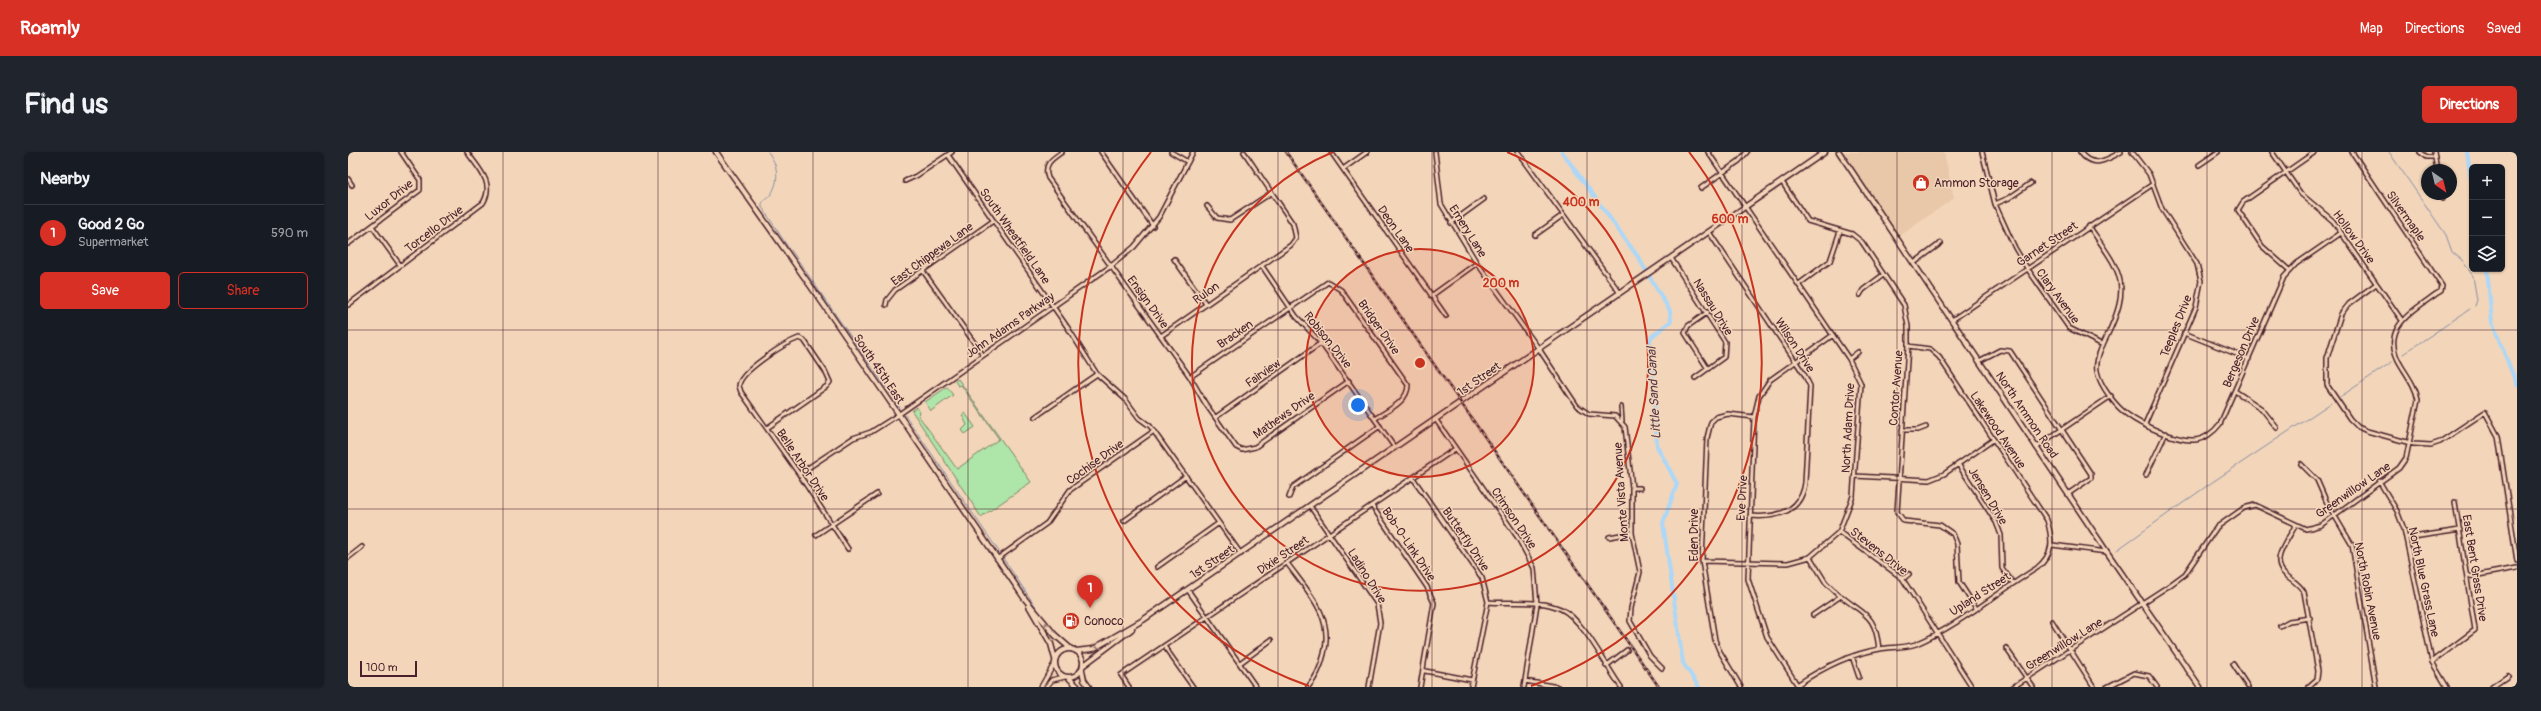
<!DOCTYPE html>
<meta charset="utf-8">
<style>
:root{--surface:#171b24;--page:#20242c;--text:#f1f3f6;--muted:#9ea1a6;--line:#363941;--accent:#d93025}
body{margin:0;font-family:Pangolin,sans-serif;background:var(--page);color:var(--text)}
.controls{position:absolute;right:12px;top:12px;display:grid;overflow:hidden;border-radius:6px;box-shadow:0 1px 3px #0004}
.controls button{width:36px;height:36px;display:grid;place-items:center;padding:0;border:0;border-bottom:1px solid var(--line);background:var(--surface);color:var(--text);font:20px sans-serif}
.compass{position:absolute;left:2073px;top:12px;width:36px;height:36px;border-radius:50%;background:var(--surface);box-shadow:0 1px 3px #0004;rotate:145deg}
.scale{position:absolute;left:12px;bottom:10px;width:57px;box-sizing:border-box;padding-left:4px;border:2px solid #4a1f2b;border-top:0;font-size:11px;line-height:14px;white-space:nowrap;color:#4a1f2b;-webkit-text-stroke:3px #f3d6b9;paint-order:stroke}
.you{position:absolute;left:1010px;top:253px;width:14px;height:14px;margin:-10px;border:3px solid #fff;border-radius:50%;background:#1a73e8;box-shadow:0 0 0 6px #1a73e833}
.badge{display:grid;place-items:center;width:26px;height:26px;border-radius:50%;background:var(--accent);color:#fff;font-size:13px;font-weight:700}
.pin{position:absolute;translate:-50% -33px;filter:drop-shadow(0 1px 2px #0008)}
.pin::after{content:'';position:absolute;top:21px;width:14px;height:12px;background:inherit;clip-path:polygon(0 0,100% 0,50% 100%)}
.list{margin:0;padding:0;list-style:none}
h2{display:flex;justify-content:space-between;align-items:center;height:52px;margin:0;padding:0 16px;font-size:17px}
h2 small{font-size:13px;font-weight:400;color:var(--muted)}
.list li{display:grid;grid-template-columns:26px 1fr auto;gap:12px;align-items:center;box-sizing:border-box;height:56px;padding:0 16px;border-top:1px solid var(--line)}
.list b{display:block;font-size:15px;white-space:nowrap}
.list p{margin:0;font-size:13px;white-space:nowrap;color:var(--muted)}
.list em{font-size:13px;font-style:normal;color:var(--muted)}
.actions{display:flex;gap:8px;padding:12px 16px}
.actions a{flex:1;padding:9px 0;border:1px solid var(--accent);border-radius:6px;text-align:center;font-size:14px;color:var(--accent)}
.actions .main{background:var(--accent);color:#fff}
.icon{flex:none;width:22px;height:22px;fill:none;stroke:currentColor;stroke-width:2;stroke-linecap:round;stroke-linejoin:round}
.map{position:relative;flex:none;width:2169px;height:535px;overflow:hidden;border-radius:6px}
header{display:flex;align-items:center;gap:24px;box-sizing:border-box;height:56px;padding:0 20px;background:var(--accent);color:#fff}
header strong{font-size:19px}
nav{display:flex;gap:22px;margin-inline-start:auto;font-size:14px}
.intro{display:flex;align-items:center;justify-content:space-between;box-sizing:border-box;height:96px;padding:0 24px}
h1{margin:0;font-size:28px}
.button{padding:10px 18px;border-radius:6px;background:var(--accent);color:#fff;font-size:14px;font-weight:700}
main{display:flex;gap:24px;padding:0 24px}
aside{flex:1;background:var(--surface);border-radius:6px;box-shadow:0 1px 3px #0004}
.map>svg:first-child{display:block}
.built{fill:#e9c8a9}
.green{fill:#aee5a8;stroke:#7c826a}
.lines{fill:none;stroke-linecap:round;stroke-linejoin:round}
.stream{stroke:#858da6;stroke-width:1}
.canal{stroke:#acd7f8;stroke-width:4}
.minor-casing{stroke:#4a1f2b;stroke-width:6}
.tertiary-casing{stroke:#4a1f2b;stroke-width:6}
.secondary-casing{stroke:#4a1f2b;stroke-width:7}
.minor{stroke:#f3d6b9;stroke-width:3}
.tertiary{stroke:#f3d6b9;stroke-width:3.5}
.secondary{stroke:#f3d6b9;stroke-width:4}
.rail-casing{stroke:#4a1f2b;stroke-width:2.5}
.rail{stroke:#f3d6b9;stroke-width:1;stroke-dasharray:3;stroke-linecap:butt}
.oneway{stroke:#9e7a72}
.grid{fill:none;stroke:#4a1f2b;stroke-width:1;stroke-opacity:0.55}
.ring{fill:none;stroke:#c8321e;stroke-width:2}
.labels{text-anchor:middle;stroke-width:3;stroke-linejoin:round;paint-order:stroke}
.poi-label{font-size:12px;fill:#4a1f2b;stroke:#f3d6b9;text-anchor:start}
.street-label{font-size:12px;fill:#4a1f2b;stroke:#f3d6b9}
.water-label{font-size:13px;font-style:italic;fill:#593b4a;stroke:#f3d6b9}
.centre{fill:#c8321e;stroke:#f3d6b9;stroke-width:2}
.ring-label{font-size:12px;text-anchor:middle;font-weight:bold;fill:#c8321e;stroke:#f3d6b9;stroke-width:3;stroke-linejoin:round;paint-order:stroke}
</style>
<header>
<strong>Roamly</strong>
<nav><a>Map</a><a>Directions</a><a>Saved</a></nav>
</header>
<div class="intro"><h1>Find us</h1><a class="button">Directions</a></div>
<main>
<aside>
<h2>Nearby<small></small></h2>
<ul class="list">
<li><span class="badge">1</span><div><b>Good 2 Go</b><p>Supermarket</p></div><em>590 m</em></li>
</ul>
<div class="actions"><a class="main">Save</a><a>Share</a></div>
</aside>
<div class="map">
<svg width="2169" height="535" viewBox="0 0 2169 535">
<rect width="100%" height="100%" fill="#f3d6b9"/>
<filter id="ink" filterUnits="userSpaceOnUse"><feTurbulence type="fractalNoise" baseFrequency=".025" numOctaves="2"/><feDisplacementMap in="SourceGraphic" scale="8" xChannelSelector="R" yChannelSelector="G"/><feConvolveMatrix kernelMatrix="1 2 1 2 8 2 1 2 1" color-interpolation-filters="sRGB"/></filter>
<g filter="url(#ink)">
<path class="built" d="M1491,0H1596L1606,46L1549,86Z"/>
<path class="green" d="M610,227L683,330L633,365L564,259L569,255L572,261L570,263L609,317L651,287L613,233L610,234L607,229Z
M599,235L605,243L583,259L577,250Z
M617,261L627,275L617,282L614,278L619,273L614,263Z"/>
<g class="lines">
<path class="stream" d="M420,0C430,12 432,29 423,42C419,48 413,48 414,55L440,95
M2041,0L2098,83L2104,100L2114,108L2125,124L2129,148L2127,154
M443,98L552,256
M2055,202L2122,157
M1992,245L2044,210
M557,263L652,401
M1769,398L1863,331L1983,251
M655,406L692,461
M740,530L744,535"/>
<path class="canal" d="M1214,0L1290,105L1322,159L1323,169L1302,186L1309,294L1329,332L1315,371L1335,511L1351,535
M2119,0L2124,35
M2139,117L2144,170L2169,233"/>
<defs>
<path id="minor" d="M714,0C704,7 695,12 700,26L842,225L857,251L888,295L894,298L907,295L1001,229
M753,0L805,74
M823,0L840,10
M983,0L1098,164
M1087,0L1093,52L1129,111L1191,197L1229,254L1241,262L1267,264L1277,275L1284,336V381L1292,420L1283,456L1282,469L1302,504L1314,516
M1170,0L1272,141
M1634,0L1647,52L1667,96L1679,116L1721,176L1755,193
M1732,0C1744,17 1759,8 1773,0
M1784,0L1801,22L1814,57L1849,112L1853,129L1848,155L1797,272
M1924,0L1953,42L1985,69L2053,167
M2072,0L2079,5H2087
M2086,0L2089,18
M600,3L720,176L749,222L777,247L791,266L802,274L893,402
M1851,13L1870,0
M995,17L1019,0
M0,27L4,33
M557,29L568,24L604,0
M1434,30L1460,69L1504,82L1514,90L1556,153L1560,174V194L1549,360L1556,369L1592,373L1605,382L1609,392L1611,430L1628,456
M1353,36L1391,9L1399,0
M2093,42L2094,47
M1647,52L1661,46L1683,31
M859,54L869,66L882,68L923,41
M1103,71L1136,47
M24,74L52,113
M1741,74C1772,120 1785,130 1759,184C1754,194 1747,208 1749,219C1752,234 1768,255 1780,263C1793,273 1829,289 1845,288C1856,288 1866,280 1872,272L1936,125L1948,112L1993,81
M1361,80L1456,222L1462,234L1457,331C1453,361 1427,366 1402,364
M1187,83L1215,63
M0,92L72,38V28L53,0
M1323,106L1377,190L1376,205L1347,226
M826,107L858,152
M1566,111L1593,91
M914,114L948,164L973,191L1047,296
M1941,118L1914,94L1890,58L1895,50L1967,0
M575,119L635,203
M1451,132L1482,109L1492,79
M2028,132L2001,152L1993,162L1979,206V233L2002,267L2010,275L2019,279L2066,292L2083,293L2092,290L2137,260L2150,284L2169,409
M1512,143L1515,138L1535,123
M1083,144L1129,111
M0,153L135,51C147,31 131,17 119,0
M538,153L539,148L547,138L645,69
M1360,160L1340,174L1337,181L1360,217
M1604,168L1805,32
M1836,181L1901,207
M813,184L943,93L948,86L945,72L896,0
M1501,207L1510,200
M1631,209L1652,198L1662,199L1743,322V326L1720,342
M842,225L980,130L993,138L1060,233C1060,250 1040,258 1028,266
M1887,239L1914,257L1929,276
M1273,255L1274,269
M687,265L749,222
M868,265L973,191
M1088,268L1170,386L1186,416L1189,452L1176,535
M419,276L479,234L482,230L477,219L456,188L451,186C437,191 391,220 391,234L393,240L451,322L500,397
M1554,278H1570L1578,275
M1688,295L1763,244
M1610,312L1648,370L1653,383L1654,416L1665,431
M1953,312L1969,328L1979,351L2004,393L2028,535
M451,322L505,286L523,280L550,263L763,114L786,95L811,65L845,0
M1798,323L1818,281
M1507,324L1581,328L1596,322L1645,288
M1065,326L1134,426L1140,450L1123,535
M2031,329L2049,359L2056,377L2084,510L2099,535
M1284,336H1292
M941,345L945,335L1032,274
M962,354L1029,452L1032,471L1021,535
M1024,354L1079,435L1086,451L1072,535
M776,369L838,324
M1947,374C1939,390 1921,409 1938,423C1945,429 1951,432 1956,440L1970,519L1969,527L1960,535
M1491,380L1554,426L1624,535
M468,383L529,342
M1261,385L1284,381
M2058,386L2112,378
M1704,393L1759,400
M1462,405L1478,431L1491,443
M0,406L14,395
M649,407L699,371L722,338L806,279
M1354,409L1440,411L1462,405L1491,380L1505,344L1513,232L1501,207L1360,0
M939,411C960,440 986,464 976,502C973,515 969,525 960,535
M809,415L871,371
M2119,425L2169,416
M1555,427L1561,422
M840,438L908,535
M1140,450C1163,452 1192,447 1213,457C1235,467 1258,514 1273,535
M1465,463L1493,444C1517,464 1527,461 1531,497
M1704,469L1746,535
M1932,474L1941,469L1962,466
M816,494L845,535
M1658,496L1685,535
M1504,504L1511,525
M2084,510L2127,478L2107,350
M892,511L923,488
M1885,512L1900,535
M1258,514L1279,498
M1077,519L1124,528
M1177,529L1210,535
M1449,533C1474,516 1501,502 1532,497C1543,495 1556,496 1568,492C1610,474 1650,440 1689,416C1706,402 1705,388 1699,368L1591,205L1582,197L1560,194
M1450,534L1419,485L1400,427L1406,265L1411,244L1422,228L1485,183
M781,535L773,523L1107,297
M1393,535L1371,498L1367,488L1354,409L1359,286L1363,270L1368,265L1380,262L1406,265
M1665,535L1822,433L1837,422L1869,375L1896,356L1907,353L1958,377L1973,373L2051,316L2058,306L2070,248C2068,236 2061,226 2054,215C2030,178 2062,161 2088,142L2093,139L2094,134L2004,0
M1759,535L1786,521L1801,524L1809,535
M2144,535L2160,524"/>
<path id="tertiary" d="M693,535L706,512
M698,535L704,528L716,525"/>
<path id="secondary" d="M368,0L476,153L677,447L707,483L723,497
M1491,0L1761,403L1852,535
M681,454L703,492L707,507
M707 511a14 14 0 1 1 28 0a14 14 0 1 1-28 0Z
M728,499L745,497L795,468L1477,0
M736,513L784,477
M734,518L736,528L741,535
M721,526L730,535"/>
</defs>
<use href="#minor" class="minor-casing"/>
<use href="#tertiary" class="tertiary-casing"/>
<use href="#secondary" class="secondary-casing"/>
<use href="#minor" class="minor"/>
<use href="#tertiary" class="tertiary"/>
<use href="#secondary" class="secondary"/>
<defs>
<path id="rail" d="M938,0L1311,535"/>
</defs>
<use href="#rail" class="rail-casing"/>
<use href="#rail" class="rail"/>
</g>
<defs><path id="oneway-chevron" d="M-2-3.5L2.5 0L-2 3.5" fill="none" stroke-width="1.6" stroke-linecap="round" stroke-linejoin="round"/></defs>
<g class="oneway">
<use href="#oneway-chevron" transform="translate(699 473) rotate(-129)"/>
<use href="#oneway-chevron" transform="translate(750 494) rotate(151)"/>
</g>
</g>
<path class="grid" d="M155,0V535M310,0V535M465,0V535M620,0V535M775,0V535M930,0V535M1084,0V535M1239,0V535M1394,0V535M1549,0V535M1704,0V535M1859,0V535M2014,0V535M0,178H2169M0,357H2169"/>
<circle cx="1072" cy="211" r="114" fill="#c8321e" fill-opacity=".12"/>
<g class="ring">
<circle cx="1072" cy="211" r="114"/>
<path d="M1159 0A228 228 0 1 1 985 0"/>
<path d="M961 534A342 342 0 0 1 803 0M1341 0A342 342 0 0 1 1183 534"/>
</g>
<defs>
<symbol id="shop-disc" viewBox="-11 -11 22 22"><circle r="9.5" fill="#c8321e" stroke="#f3d6b9"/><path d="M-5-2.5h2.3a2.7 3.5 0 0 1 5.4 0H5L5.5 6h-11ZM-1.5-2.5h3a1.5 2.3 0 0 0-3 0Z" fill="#fff"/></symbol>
<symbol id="fuel-disc" viewBox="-11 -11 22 22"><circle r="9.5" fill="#c8321e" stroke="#f3d6b9"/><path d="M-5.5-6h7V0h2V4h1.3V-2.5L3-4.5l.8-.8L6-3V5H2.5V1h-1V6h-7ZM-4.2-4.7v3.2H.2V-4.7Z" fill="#fff"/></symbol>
</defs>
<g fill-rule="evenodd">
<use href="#shop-disc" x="1563" y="21" width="20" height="20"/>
<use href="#fuel-disc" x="713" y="459" width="20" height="20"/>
</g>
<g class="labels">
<g class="poi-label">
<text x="1586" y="35">Ammon Storage</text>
<text x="736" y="473">Conoco</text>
</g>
<g class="street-label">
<text transform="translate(41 48) rotate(-39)" y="4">Luxor Drive</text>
<text transform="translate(2058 64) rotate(55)" y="4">Silvermaple</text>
<text transform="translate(86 77) rotate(-37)" y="4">Torcello Drive</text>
<text transform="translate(1048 77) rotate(55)" y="4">Deon Lane</text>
<text transform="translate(1120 79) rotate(58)" y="4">Emery Lane</text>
<text transform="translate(667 84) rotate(55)" y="4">South Wheatfield Lane</text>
<text transform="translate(2006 85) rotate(54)" y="4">Hollow Drive</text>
<text transform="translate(1699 92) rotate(-34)" y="4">Garnet Street</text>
<text transform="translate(584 102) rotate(-36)" y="4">East Chippewa Lane</text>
<text transform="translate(858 141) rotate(-35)" y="4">Rulon</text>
<text transform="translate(1710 144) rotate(54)" y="4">Clary Avenue</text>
<text transform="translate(800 150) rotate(54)" y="4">Ensign Drive</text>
<text transform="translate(1365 155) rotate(58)" y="4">Nassau Drive</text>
<text transform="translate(662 173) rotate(-35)" y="4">John Adams Parkway</text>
<text transform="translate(1828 174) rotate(-68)" y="4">Teeples Drive</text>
<text transform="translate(1031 175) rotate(55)" y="4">Bridger Drive</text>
<text transform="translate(887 182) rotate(-35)" y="4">Bracken</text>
<text transform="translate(980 188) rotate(51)" y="4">Robison Drive</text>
<text transform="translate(1447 193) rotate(57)" y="4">Wilson Drive</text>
<text transform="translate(1893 200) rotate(-67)" y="4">Bergeson Drive</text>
<text transform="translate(531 217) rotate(56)" y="4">South 45th East</text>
<text transform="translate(915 221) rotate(-35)" y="4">Fairview</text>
<text transform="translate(1131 227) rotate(-35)" y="4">1st Street</text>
<text transform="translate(1548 236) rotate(-86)" y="4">Contor Avenue</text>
<text transform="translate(936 263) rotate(-35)" y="4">Mathews Drive</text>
<text transform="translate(1679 263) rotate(56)" y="4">North Ammon Road</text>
<text transform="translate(1500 276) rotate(-87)" y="4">North Adam Drive</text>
<text transform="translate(1650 278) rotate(56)" y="4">Lakewood Avenue</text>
<text transform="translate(747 310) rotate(-36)" y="4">Cochise Drive</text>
<text transform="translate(455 313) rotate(56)" y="4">Belle Arbor Drive</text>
<text transform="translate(2005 338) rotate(-35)" y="4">Greenwillow Lane</text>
<text transform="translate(1273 340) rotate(-94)" y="4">Monte Vista Avenue</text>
<text transform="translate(1640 344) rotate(59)" y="4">Jensen Drive</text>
<text transform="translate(1394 346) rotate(-87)" y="4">Eve Drive</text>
<text transform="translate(1166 366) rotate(56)" y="4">Crimson Drive</text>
<text transform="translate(1346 383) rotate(-90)" y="4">Eden Drive</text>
<text transform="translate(1118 387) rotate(56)" y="4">Butterfly Drive</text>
<text transform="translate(1061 392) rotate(56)" y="4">Bob-O-Link Drive</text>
<text transform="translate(1531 399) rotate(38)" y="4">Stevens Drive</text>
<text transform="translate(935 403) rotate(-34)" y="4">Dixie Street</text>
<text transform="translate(864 410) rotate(-34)" y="4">1st Street</text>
<text transform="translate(2127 416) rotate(81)" y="4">East Bent Grass Drive</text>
<text transform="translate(1019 424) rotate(58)" y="4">Ladino Drive</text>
<text transform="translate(2076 430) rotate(78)" y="4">North Blue Grass Lane</text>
<text transform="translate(2020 439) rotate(79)" y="4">North Robin Avenue</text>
<text transform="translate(1632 442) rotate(-33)" y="4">Upland Street</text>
<text transform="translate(1716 492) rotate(-32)" y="4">Greenwillow Lane</text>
</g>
<g class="water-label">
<text transform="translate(1305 241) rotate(-93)" y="5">Little Sand Canal</text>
</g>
</g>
<circle cx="1072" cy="211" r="6" class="centre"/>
<g class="ring-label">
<text x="1233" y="54">400 m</text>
<text x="1382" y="71">600 m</text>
<text x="1153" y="135">200 m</text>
</g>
</svg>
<div class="controls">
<button>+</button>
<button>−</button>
<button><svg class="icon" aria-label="layers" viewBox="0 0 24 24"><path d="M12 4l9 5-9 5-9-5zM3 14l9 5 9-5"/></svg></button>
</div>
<svg class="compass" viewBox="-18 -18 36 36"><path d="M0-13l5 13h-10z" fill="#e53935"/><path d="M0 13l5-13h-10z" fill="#9ea1a6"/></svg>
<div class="scale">100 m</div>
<div class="you"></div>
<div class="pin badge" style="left:742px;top:456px">1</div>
</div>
</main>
